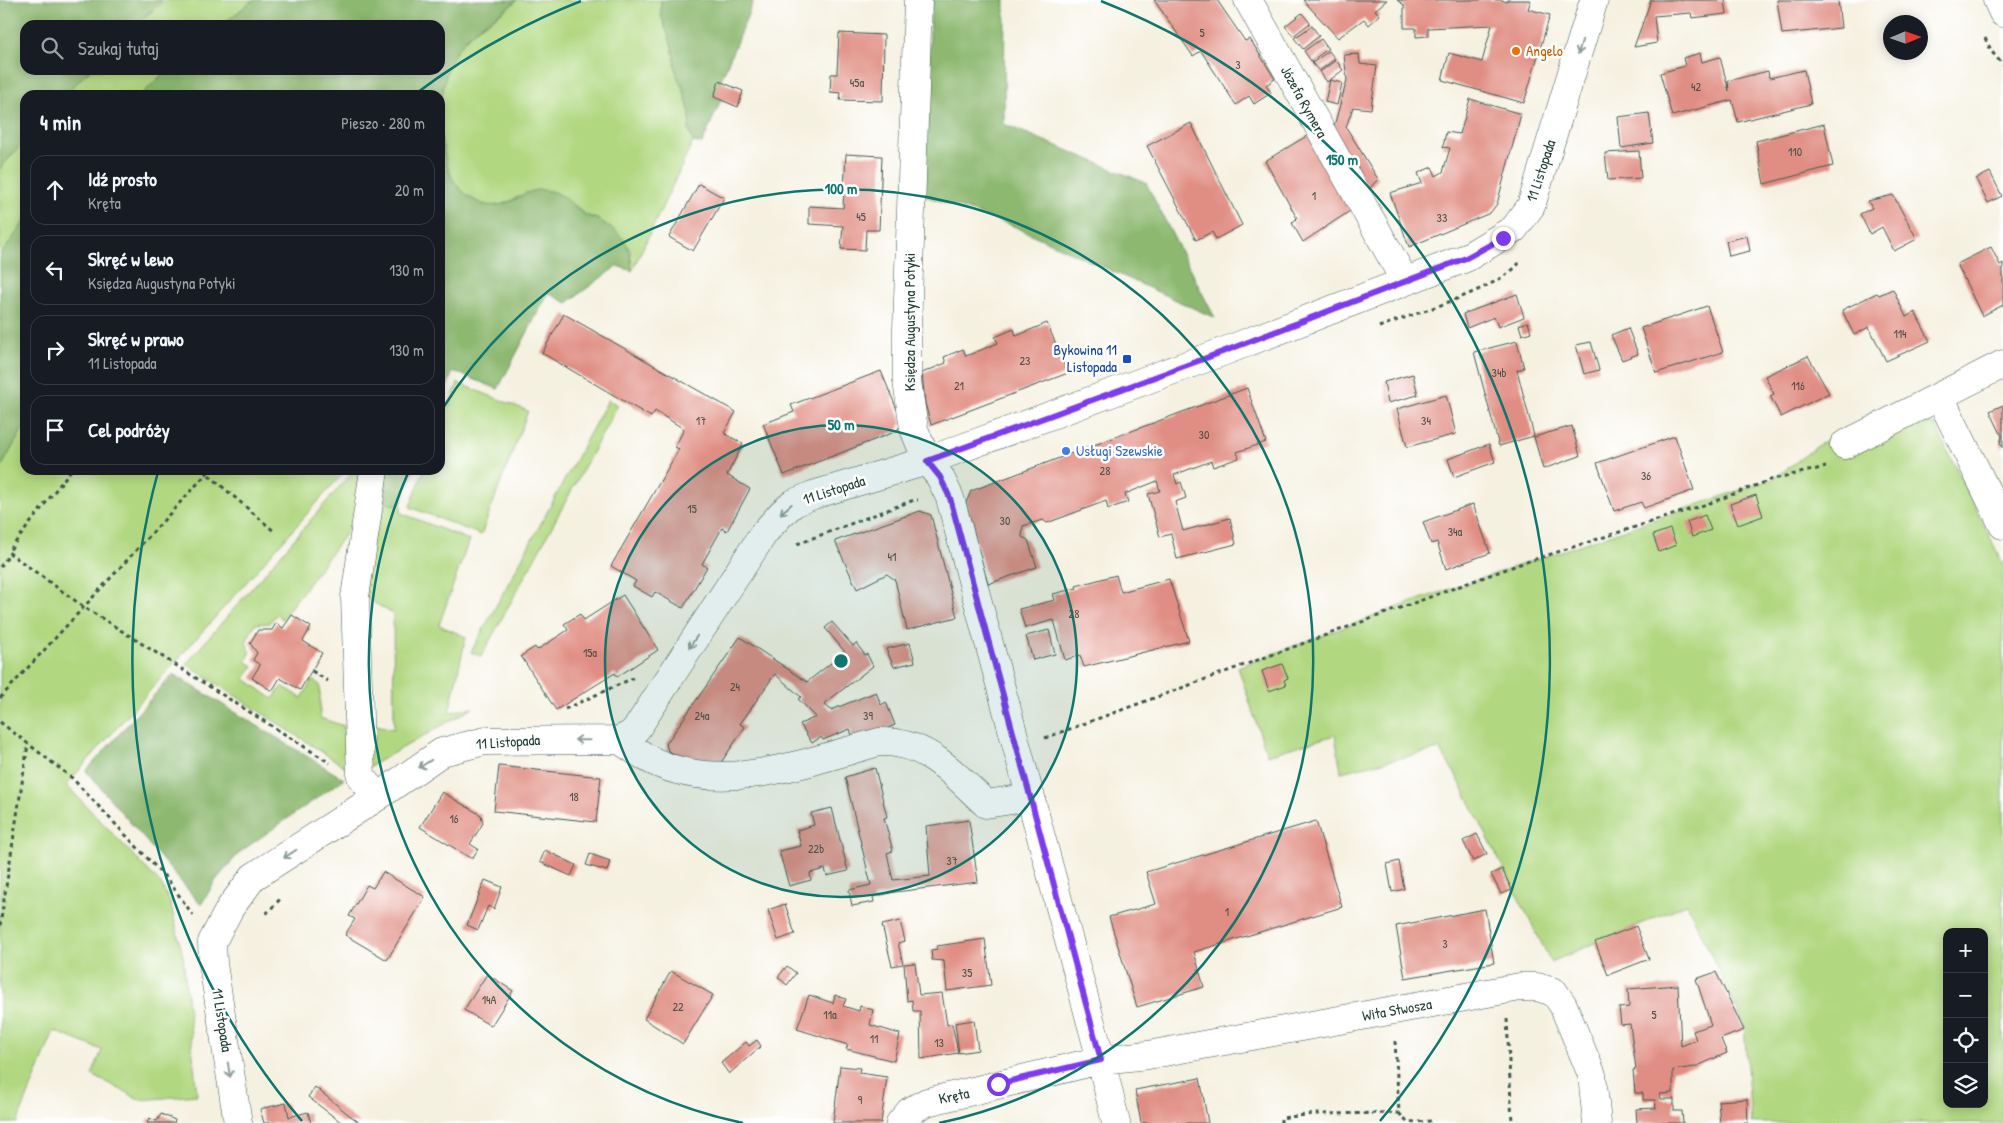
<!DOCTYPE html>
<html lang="pl">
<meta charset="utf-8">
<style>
:root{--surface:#171b24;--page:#242831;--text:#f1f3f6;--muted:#9ea1a6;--line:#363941}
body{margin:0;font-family:"Patrick Hand",sans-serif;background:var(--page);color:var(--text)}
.controls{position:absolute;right:15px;bottom:15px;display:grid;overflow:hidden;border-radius:10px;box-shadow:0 2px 12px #0003}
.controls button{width:45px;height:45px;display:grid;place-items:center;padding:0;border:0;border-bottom:1px solid var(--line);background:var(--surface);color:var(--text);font:25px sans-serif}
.compass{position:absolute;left:1883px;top:15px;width:45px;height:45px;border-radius:50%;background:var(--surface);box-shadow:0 2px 12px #0003;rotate:88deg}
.stop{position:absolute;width:15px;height:15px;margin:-11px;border:4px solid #7c3aed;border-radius:50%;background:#fff}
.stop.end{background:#7c3aed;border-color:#fff;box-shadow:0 1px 5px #0008}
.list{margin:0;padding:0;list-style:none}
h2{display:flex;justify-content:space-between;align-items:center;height:65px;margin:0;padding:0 20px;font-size:21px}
h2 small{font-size:16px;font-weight:400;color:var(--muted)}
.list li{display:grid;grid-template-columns:32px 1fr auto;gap:15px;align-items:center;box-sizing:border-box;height:70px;margin:0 10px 10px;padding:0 10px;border:1px solid var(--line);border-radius:15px}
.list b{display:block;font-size:19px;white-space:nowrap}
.list p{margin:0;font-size:16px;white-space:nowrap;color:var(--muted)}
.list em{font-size:16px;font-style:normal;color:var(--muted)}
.icon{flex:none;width:28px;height:28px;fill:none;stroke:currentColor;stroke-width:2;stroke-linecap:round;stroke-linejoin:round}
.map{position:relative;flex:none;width:2003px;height:1123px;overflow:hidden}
.search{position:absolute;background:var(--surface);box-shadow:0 2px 12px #0003;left:20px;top:20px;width:425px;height:55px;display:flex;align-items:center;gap:12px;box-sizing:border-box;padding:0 18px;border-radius:15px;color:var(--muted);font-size:19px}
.panel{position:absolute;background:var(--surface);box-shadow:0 2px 12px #0003;left:20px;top:90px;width:425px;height:385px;border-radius:15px}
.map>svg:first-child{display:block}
.green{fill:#b1d881;stroke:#688a5a;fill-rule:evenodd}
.forest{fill:#8cb86f;stroke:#567a52}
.building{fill:#e08e83}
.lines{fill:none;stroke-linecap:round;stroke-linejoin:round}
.minor-casing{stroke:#3f584e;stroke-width:29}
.path{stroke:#3f584e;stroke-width:3;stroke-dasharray:4 4;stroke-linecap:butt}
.minor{stroke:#fff;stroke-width:28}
.oneway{stroke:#8f9e9a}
.route{stroke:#7c3aed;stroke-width:6}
.ring{fill:none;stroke:#0f766e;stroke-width:2.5}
.food-dot{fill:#e8710a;stroke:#fff;stroke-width:2}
.transit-dot{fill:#1a4fb4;stroke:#fff;stroke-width:2}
.shop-dot{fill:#3f7fe0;stroke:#fff;stroke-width:2}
.labels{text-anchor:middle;stroke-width:5;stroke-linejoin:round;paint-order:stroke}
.number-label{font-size:12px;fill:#4f5148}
.food-label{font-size:15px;fill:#c56008;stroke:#fff;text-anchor:start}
.street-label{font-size:15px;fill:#1f3d34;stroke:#fff}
.transit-label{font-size:15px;fill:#164399;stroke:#fff;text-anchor:end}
.shop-label{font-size:15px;fill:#366cbe;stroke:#fff;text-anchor:start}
.centre{fill:#0f766e;stroke:#fff;stroke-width:2.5}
.ring-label{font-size:15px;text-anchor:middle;font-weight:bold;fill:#0f766e;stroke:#fff;stroke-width:5;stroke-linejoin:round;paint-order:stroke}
</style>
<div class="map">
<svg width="2003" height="1123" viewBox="0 0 2003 1123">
<rect width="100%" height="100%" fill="#fff"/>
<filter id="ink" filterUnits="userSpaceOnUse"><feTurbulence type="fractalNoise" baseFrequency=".02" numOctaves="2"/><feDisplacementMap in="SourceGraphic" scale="10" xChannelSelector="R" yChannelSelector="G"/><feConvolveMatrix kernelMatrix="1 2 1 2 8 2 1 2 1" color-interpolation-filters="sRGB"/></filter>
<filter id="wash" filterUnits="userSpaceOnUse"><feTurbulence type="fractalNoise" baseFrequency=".0096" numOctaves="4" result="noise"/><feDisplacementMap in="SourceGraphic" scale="20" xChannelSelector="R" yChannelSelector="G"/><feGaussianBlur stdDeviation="1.12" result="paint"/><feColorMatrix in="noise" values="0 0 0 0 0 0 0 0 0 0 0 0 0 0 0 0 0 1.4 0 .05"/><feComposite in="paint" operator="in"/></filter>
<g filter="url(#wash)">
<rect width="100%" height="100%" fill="#f5f1e1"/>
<path class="green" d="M166,0H253L222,25H135Z
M517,0H661V15L672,46L677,76L684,91L690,114L689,130L693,142L632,271L630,249L597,219L586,215L576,206L526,192C516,198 504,206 491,206C483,206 477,202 471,198C467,195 462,193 459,189C434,158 436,95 450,60C461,32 497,20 517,0Z
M90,70H167L141,95H65Z
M25,140V221L0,256V169Z
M458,383L528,411L481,535L410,507L424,470H440V429Z
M608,400L618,405L481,657L471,652Z
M1921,421L1935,425L2003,564V1123H1751L1744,1024L1687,904L1551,962L1456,775L1439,749L1341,772L1335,735L1267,755L1238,667L1412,602L1773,479L1831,436L1843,458ZM1947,932H1984V1104H1947Z
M25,425V470H346L66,785L161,884L170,902L183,956L197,1095L141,1100L92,1075L102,1050L54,1031L17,1123H0V469Z
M354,470H366L358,517L282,619L277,614L269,623L255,624L246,642L250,653L246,661L253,666L245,679L273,699L282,686L302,698L312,680L320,685V718L344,726L347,768L186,664Z
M379,478L392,505L401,503V513L469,540L439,625L466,637L449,712L473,708L367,768V723L394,729L393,614L363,596Z"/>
<path class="forest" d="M0,0H163L135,25H25V70H90L65,95H25V140L0,169Z
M253,0H517C507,10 494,16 482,25C446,51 443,80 440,121V95H141L167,70H440V25H222Z
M661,0H754L714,97L721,100L702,144L693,142L689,130L690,114L684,91L677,76L672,46L661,15Z
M931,0H1005L1004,124L1146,183L1215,318L1011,225L925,196Z
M440,134C448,163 445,181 473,199C485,207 496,207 509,202C521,198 530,188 544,190C565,192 570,204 585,215C589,217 595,218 599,220C625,236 629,241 632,271L617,266L567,303L548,293L498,389L453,371L440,404Z
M25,221V425L0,469V256Z
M380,470H414L401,503L392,505L383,501Z
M173,674L344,779L240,852L216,880L201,905L86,771Z"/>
<g id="blocks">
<path class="building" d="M1154,0H1217L1245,41L1250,39L1275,79L1266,85L1271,93L1254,104L1249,96L1236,105L1201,51L1193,56Z
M1303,0H1387L1375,10L1380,15L1369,25L1364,19L1338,38Z
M1397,0H1502L1506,2L1507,0H1531L1528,9L1550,15L1524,103L1442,80L1449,53L1482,62L1492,25L1428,28V36L1416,37V28H1404V5Z
M1651,0H1725L1727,14L1692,18L1691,13L1654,16L1657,43L1634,47Z
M1777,0H1838L1841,28L1782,34Z
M1302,13L1310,23L1293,36L1285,26Z
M1312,26L1319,36L1303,49L1294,38Z
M839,33L884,35L883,101L840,100L841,93L830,92L831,74H837Z
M1321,39L1328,49L1311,61L1304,51Z
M1329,51L1335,59L1319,71L1312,63Z
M1700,53L1702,62L1720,57L1729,91L1728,81L1768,71L1769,78L1804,70L1811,104L1738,122L1732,100L1672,116L1660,73L1685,66L1683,58Z
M1359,54L1360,64L1377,66L1371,109L1353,107L1346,127L1378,179L1369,189L1332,133L1347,80L1344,55Z
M1336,60L1343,70L1327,82L1320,72Z
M1330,80L1342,83L1337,105L1325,102Z
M719,81L743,91L738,107L714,97Z
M1470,99L1521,114L1497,204L1490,213L1409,247L1390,193L1422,183L1418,173L1432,167L1436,176L1443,172L1450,148L1443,147L1446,132L1460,134Z
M1649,113L1653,143L1621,148L1618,117Z
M1191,123L1242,225L1216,239L1212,232L1196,240L1147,146Z
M1824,124L1833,166L1764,184L1756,141Z
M1310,134L1350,211L1303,242L1292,223L1297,218L1265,161Z
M1639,151L1641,178L1608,180L1605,153Z
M846,154L882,156L879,230H866L865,250L841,249L843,226L809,224V206L843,208Z
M1990,172L2002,196L1988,203L1976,179Z
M699,184L724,198L693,251L669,237Z
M1893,195L1917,239L1894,251L1882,227L1870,234L1860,214L1872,208L1868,201Z
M1747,236L1750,251L1729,256L1726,241Z
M1991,247L2000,265L2003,263V305L1982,316L1957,264Z
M1893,289L1906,317L1915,312L1930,341L1886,361L1869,327L1854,335L1842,310L1877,293L1879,295Z
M1517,294L1524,317L1498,327L1494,317L1467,328L1463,314Z
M1707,306L1723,352L1656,373L1641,328Z
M564,314L736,412L724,433L743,444L727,475L750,489L727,531L722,528L702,564L707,567L683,608L655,592L652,597L633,586L636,581L611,566L679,449L675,447L684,429L655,411L651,417L542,353Z
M1528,322L1531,332L1522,335L1519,325Z
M1047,323L1068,373L931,425L925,403L922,373L946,363L944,357L963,349L966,356L998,343L995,337L1014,329L1016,336Z
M1628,328L1638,354L1622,360L1611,335Z
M1517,341L1524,368L1517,370L1534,436L1499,446L1474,352Z
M1591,342L1599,370L1584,374L1576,345Z
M1808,356L1829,393L1781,417L1770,396L1774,394L1765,376Z
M881,371L902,422L897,431L784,475L763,424L794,412L791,405Z
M1413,374L1418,395L1388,403L1384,382Z
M1247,388L1266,442L1237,452L1239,458L1213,467L1211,461L1174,475L1177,484L1181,482L1186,498L1175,502L1183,531L1230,518L1236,544L1177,559L1171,534L1160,537L1148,494L1160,491L1157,481L1125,494L1128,502L1108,509L1106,501L1047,523L1043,520L1023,526L1022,537L1028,540L1037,567L988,584L966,503L971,491Z
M1446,395L1456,434L1407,447L1397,409Z
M2003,405V448L2000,443L2002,436L1990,411Z
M1572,426L1580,456L1543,469L1534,437Z
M1675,436L1694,490L1644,508L1641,502L1614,511L1597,463Z
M1489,444L1495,462L1454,477L1448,459Z
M1756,495L1763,516L1738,525L1730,504Z
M1473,504L1490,553L1446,569L1437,542L1431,544L1423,522Z
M920,511L931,515L957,617L907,630L895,580L887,574L857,589L835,541Z
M1705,515L1711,530L1692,537L1687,522Z
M1670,529L1676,545L1659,552L1653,535Z
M1116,575L1121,592L1169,579L1189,641L1084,667L1080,655L1065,660L1054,620L1025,628L1019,609L1055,600L1053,594L1077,588L1076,586Z
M623,595L658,650L617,677L615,673L556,710L521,656L535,647L537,650L568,630L564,624L580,614L584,620Z
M292,615L311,627L303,641L322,653L300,690L280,678L272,691L252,678L260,665L253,660L257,653L250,643L258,630H272L276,623L283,628Z
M832,622L853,646L856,643L865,655L867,654L873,666L824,704L831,710L876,692L881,705L886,702L895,725L854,742L850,729L823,740L821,737L812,743L800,724L816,717L798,699L801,697L775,674L740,724L745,727L720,764L694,763L668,751L666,744L740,637L807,682L845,652L825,628Z
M1049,630L1055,654L1033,660L1026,636Z
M910,643L915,662L894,667L886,649Z
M1282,664L1288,678L1284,680L1286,685L1269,691L1262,671Z
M499,766L601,777L596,822L494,811Z
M875,768L887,817L884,818L893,851L887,853L893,880L930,876L926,826L969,820L978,882L895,892L873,897L874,902L852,906L849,890L871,885L845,777Z
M442,792L481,815L483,823L470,844L478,849L472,859L420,827Z
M832,808L848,871L827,876L825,869L810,873L811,880L789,886L779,851L801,846L797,830L814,825L811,813Z
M1316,821L1342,907L1194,952L1204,987L1137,1007L1109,917L1156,904L1146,872Z
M1477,834L1487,854L1473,861L1463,841Z
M545,850L576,865L571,876L540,862Z
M590,854L610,861L607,871L586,865Z
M1399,861L1404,889L1392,892L1387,864Z
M1502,869L1512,890L1501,894L1491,874Z
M383,872L425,897L387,960L345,935L355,919L349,916L367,885L373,888Z
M485,880L502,887L494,909L488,906L478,930L467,925Z
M785,904L795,934L778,940L768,910Z
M1485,909L1494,963L1405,978L1396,926Z
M900,921L905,941L898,943L903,964L892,966L882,925Z
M1636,926L1649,959L1608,975L1595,942Z
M985,939L991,985L947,991L944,961L932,960L931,950L937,949V946Z
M915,963L919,995L942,993L947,1025L952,1024L958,1053L921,1059L920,1011H913L912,1000L907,1001L904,964Z
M787,966L796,973L787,985L778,977Z
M671,971L713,995L683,1044L644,1019Z
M1716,972L1744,1030L1721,1039L1727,1053L1695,1067L1673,1070V1093L1660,1094L1661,1099H1674V1111H1682L1683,1123H1637L1636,1109L1656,1108L1655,1100H1643V1093H1635L1633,1070L1636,1069L1630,1024L1621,1025L1619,1008L1629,1007L1628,989L1678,985L1681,1046L1696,1040L1693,1031L1711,1025L1696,979Z
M487,974L513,991L491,1026L464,1010Z
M809,995L833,1003L835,995L846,999L843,1006L859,1011L860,1006L873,1010L870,1025L900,1034L894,1061L846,1049L848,1045L797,1029Z
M974,1020L978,1050L959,1053L955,1023Z
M757,1040L761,1046L729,1074L721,1063L746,1042L749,1046Z
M840,1066L860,1068L859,1073L887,1077L881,1123H833Z
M1200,1078L1208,1123H1141L1135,1090Z
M315,1087L348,1114L360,1123H342L308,1097Z
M1747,1099L1748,1123H1720L1718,1101Z
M286,1103L289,1117L308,1112L311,1123H264L260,1109Z
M161,1114L175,1120L174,1123H147L149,1118L157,1121Z"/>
</g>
</g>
<g filter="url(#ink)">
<use href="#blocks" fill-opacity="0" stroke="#3f584e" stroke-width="1"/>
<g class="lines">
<defs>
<path id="minor" d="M918,0L907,330V381L914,429L927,461L940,477L950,498L1101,1060L1116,1123
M1248,0L1405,281
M1997,0L2003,13
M1940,397L2003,525
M1844,445L2003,364
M374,470L355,597L361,777L377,797
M619,740C631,747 642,756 655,762C726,795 809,761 879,742C926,740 954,774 986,804L1031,797
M238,1123L213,964L212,942L230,908L253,877L377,797L442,752L485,741L619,740L630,735L637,728L764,533L782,513L794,503L813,495L927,461L1225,351L1466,258L1514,229L1531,206L1594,0
M900,1123L910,1111L927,1102L1101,1060L1148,1055L1520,987H1537L1554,992L1563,1005L1592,1075L1597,1123"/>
</defs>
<use href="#minor" class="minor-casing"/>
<path class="path" d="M1985,38L1992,52L2003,65
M1379,327C1412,314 1500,289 1519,263
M71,470L8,552L84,607L330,763
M203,470L275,532
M797,544L914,500H918
M0,567L10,554
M312,671L328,681
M0,698L210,470
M565,709L633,678
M0,722L72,778L168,880L193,915
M1045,738L1520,564L1710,503L1773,479L1826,467
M266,914L282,897
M0,926L28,744
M1507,1019L1512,1123
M1395,1041L1399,1113L1407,1122L1434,1121
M1281,1123V1118L1313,1114L1399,1113"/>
<use href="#minor" class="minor"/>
</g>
<defs><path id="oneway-shaft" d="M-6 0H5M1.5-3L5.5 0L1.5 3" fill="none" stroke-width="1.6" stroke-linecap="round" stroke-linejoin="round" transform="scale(1.25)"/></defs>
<g class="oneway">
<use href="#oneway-shaft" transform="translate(1580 47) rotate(107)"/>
<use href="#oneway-shaft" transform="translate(786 509) rotate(139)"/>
<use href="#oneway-shaft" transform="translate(693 642) rotate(123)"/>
<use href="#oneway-shaft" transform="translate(582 740) rotate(-179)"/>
<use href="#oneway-shaft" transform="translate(425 764) rotate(146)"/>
<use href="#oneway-shaft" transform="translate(290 854) rotate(147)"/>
<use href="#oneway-shaft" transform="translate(229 1070) rotate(81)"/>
</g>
</g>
<g class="lines" filter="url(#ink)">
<path class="route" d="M998,1084L1101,1060L950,498L940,477L927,461L1225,351L1466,258L1503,238"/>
</g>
<circle cx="841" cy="661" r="236" fill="#0f766e" fill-opacity=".12"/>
<g class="ring">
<circle cx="841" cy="661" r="236"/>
<path d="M743 1123A472 472 0 0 1 408 473M441 411A472 472 0 1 1 939 1123"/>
<path d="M302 1121A709 709 0 0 1 158 472M414 95A709 709 0 0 1 581 1M1101 1A709 709 0 0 1 1380 1121"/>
</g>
<circle class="food-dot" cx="1516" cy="51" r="5"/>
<rect class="transit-dot" x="1122" y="354" width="10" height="10" rx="2.5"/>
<circle class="shop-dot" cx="1066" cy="451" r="5"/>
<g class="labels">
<g class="number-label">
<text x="1202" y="37">5</text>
<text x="1238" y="69">3</text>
<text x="857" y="87">45a</text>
<text x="1696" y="91">42</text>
<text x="1795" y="156">110</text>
<text x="1314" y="200">1</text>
<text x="861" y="221">45</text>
<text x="1442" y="222">33</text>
<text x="1900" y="338">114</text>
<text x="1025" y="365">23</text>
<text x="1499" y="377">34b</text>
<text x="959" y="390">21</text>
<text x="1798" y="390">116</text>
<text x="701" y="425">17</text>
<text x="1426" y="425">34</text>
<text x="1204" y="439">30</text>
<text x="1105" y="475">28</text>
<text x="1646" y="480">36</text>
<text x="692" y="513">15</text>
<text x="1005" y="525">30</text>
<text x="1455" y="536">34a</text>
<text x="892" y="561">41</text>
<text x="1074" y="618">28</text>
<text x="590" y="657">15a</text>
<text x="735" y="691">24</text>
<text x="702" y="720">24a</text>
<text x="868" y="720">39</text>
<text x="574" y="801">18</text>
<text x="454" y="823">16</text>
<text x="816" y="853">22b</text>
<text x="952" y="865">37</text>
<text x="1227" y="916">1</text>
<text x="1445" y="948">3</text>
<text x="967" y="977">35</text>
<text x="489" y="1004">14A</text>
<text x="678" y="1011">22</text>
<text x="830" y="1019">11a</text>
<text x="1654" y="1019">5</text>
<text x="874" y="1043">11</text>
<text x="939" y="1047">13</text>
<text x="860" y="1104">9</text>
</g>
<g class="food-label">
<text x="1526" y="56">Angelo</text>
</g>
<g class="street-label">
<text transform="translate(1304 102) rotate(61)" y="5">Józefa Rymera</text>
<text transform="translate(1541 171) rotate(-72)" y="5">11 Listopada</text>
<text transform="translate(910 322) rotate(-90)" y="5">Księdza Augustyna Potyki</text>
<text transform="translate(834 490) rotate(-18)" y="5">11 Listopada</text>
<text transform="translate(508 742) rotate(-4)" y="5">11 Listopada</text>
<text transform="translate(1397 1010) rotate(-10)" y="5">Wita Stwosza</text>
<text transform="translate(222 1020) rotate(81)" y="5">11 Listopada</text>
<text transform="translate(954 1096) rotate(-12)" y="5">Kręta</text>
</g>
<g class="transit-label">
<text x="1117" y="355">Bykowina 11<tspan x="1117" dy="17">Listopada</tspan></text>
</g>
<g class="shop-label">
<text x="1076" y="456">Usługi Szewskie</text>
</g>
</g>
<circle cx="841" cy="661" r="8" class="centre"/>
<g class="ring-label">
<text x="1342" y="165">150 m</text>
<text x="841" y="194">100 m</text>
<text x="841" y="430">50 m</text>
</g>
</svg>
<div class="controls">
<button>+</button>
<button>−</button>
<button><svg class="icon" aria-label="locate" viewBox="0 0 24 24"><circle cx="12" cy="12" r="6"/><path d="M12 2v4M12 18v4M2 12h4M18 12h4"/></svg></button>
<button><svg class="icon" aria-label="layers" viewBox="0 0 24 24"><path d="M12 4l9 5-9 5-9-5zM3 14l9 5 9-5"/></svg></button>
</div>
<svg class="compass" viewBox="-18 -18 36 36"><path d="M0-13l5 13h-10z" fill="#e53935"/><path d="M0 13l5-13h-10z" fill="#9ea1a6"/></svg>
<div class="stop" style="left:998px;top:1084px"></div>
<div class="stop end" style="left:1503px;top:238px"></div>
<div class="search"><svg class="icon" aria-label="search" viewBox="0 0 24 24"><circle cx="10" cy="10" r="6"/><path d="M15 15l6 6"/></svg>Szukaj tutaj</div>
<section class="panel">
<h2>4 min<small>Pieszo · 280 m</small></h2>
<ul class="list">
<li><svg class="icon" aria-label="ahead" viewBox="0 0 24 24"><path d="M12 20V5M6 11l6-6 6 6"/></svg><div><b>Idź prosto</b><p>Kręta</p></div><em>20 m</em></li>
<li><svg class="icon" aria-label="left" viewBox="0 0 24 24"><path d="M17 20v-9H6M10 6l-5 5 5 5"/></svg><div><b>Skręć w lewo</b><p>Księdza Augustyna Potyki</p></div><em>130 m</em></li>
<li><svg class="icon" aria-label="right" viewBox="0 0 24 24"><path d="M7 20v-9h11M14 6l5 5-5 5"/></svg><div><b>Skręć w prawo</b><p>11 Listopada</p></div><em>130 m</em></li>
<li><svg class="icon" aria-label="arrive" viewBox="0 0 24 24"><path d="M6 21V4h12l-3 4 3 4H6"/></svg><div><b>Cel podróży</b></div></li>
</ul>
</section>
</div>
